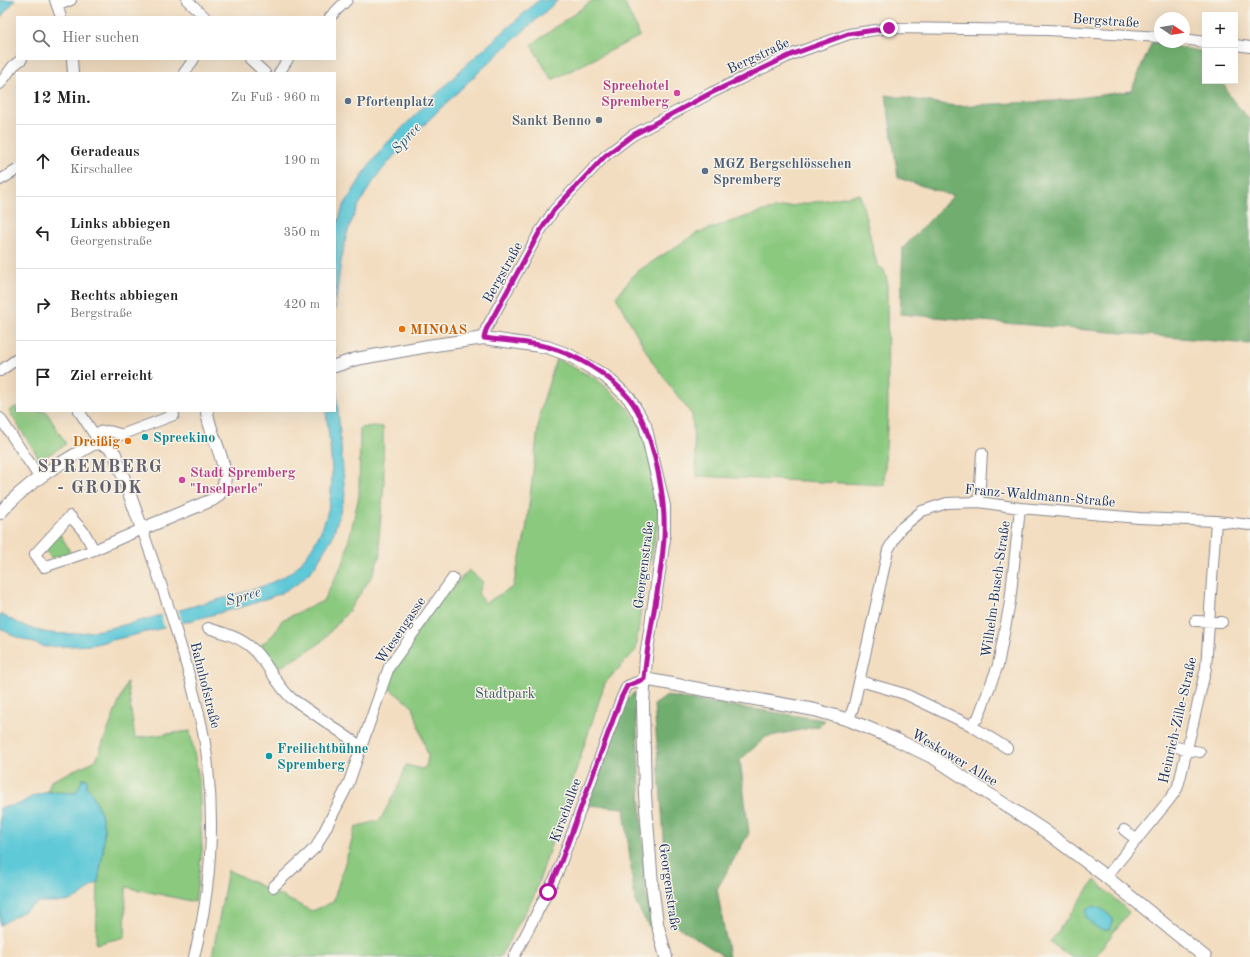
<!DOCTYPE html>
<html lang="de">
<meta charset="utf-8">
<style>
:root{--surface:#fff;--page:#f2f2f2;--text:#222;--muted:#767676;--line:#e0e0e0}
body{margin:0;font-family:"Old Standard TT",serif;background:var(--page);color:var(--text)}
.controls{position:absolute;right:12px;top:12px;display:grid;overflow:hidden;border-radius:0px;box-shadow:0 4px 16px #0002}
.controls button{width:36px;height:36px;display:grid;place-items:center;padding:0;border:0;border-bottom:1px solid var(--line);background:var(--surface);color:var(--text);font:20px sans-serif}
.compass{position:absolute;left:1154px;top:12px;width:36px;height:36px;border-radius:50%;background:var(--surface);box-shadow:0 4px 16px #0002;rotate:102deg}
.stop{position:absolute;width:12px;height:12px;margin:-9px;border:3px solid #b5179e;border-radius:50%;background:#fff}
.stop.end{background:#b5179e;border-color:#fff;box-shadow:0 1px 4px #0008}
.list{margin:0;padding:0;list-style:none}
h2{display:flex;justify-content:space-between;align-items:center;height:52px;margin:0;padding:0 16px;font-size:17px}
h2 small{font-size:13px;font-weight:400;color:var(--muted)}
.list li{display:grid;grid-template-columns:26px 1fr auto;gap:12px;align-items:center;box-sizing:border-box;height:72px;padding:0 16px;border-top:1px solid var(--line)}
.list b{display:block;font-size:15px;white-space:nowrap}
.list p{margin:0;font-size:13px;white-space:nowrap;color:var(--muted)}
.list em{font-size:13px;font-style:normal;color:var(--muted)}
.icon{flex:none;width:22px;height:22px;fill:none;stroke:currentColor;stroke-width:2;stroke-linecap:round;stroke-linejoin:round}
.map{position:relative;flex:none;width:1250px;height:957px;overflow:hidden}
.search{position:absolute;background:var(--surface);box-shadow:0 4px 16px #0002;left:16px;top:16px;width:320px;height:44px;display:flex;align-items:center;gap:10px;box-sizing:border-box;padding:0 14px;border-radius:0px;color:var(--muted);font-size:15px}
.panel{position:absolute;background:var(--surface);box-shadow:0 4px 16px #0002;left:16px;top:72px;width:320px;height:340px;border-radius:0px}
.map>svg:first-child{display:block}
.green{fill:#8bc97f;stroke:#537c6e}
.forest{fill:#70ad6e;stroke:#466e66}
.water{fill:#5ec9d8;stroke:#3c7c9b}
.pier{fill:#f3ddc0}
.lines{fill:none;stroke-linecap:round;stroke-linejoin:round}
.minor-casing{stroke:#87868f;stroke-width:12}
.major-casing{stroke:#87868f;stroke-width:14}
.minor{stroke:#fff;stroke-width:10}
.major{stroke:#fff;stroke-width:12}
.route{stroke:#b5179e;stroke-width:5}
.hotel-dot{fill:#d1479c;stroke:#f7f3e8;stroke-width:1.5}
.service-dot{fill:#5c6f8a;stroke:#f7f3e8;stroke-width:1.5}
.worship-dot{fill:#6b7280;stroke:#f7f3e8;stroke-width:1.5}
.food-dot{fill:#e8710a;stroke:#f7f3e8;stroke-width:1.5}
.culture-dot{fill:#0f9aa8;stroke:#f7f3e8;stroke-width:1.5}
.labels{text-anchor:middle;stroke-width:3;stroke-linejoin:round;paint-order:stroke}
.street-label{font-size:14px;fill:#1b2f5e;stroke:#f7f3e8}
.hotel-label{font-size:14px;font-weight:bold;fill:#b23c85;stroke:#f7f3e8;text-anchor:end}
.service-label{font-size:14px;font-weight:bold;fill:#4e5e75;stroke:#f7f3e8;text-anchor:start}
.worship-label{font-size:14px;font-weight:bold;fill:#5b616d;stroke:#f7f3e8;text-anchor:end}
.food-label{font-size:14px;font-weight:bold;fill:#c56008;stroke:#f7f3e8;text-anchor:start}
.culture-label{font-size:14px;font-weight:bold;fill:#0d838f;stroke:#f7f3e8;text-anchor:start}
.park-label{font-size:14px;fill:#375666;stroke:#f7f3e8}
.water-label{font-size:15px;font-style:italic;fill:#2c567c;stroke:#f7f3e8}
.district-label{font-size:18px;font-weight:bold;letter-spacing:1px;fill:#62606c;stroke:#f7f3e8}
</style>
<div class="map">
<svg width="1250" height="957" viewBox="0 0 1250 957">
<rect width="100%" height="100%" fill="#f7f3e8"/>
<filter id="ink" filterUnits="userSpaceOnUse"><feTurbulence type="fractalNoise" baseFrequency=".025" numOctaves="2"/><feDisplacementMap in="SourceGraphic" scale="8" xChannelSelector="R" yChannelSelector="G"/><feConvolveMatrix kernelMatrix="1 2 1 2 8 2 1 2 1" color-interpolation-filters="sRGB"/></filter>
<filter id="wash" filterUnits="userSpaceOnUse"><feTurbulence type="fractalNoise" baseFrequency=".012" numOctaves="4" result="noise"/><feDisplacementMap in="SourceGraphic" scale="16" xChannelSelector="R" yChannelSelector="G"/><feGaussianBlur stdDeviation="0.9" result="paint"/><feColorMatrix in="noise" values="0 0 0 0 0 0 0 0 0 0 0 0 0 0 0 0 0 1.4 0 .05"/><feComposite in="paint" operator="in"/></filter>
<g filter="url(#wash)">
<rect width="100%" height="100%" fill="#f3ddc0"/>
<path class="green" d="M593,0H623L640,36L552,80L531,45Z
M860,194L877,265L884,270L887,280L888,409L884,485L697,476L692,415L653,363L616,297L635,273L697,233L763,211Z
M556,359L597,379L626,406L640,425L658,492L659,518L642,601L636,650L605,683L534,896L500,957H212L228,870L312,911L333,902L356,827L380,820L399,785L406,765L422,769L426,766L428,756L413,707L385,685L391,667L448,588L453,587L469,570L483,582L478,593L485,603L513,587L526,531L540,412Z
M17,406V411H46L66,444L40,460L9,411Z
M373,426L383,427L384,483L379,538L381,553L372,576L347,613L319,644L274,671L260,646L274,634L282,620L323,601L344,561L359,496L360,428Z
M60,534L70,551L69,553L51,558L45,549L57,535Z
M127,682L135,738L190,731L199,779L202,850L195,902L126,887L125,937L96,944L98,882L103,851L104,829L101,814L91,791L86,786L88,780L84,778L76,793L47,792L51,781L96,760Z
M1095,880L1129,912L1095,957H1071L1050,942Z"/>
<path class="forest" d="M1152,42L1205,52V81H1222L1231,98L1250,120V344L900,314L903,248L953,196L898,178L886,95L955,106L1054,101L1131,91Z
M635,692L645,888L656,939L635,902L624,808L587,805L626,700Z
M667,696L825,720L820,726L766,737L740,760L749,833L717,889L729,957H725L672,923L667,879L654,705Z"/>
<path class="water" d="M0,0H15L0,18Z
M539,0H558C519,35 480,70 442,107C405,144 363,181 347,234C340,258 338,286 335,311V231L343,207L368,167L386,144L465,66Z
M335,349L336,385L345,496L332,538L313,569L297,584L279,594L249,605L155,630L91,645L45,647L14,636L0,628V614C16,622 32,631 51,633C89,638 149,618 187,608C221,598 259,592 290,573C297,569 312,549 316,541C340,497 331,457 326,411H335Z
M83,778L88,780L86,786L91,791L101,814L104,829L103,851L98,882L79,897L66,902H39L0,925V808L20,804L33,796L47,792L76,793Z
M1092,906L1102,909L1113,919L1111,928C1101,934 1094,925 1086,918V911Z"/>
<path class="pier" d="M178,608L183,625L165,630L160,613Z"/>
</g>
<g filter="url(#ink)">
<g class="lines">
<defs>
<path id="minor" d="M55,0L61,17
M187,0L205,17
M57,6L71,0
M330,17L347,0
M1184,39L1205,42
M1235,45L1250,47
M72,59L73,73
M250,59L265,73
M184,73L194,59
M279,73L288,59
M0,84L13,66L22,59
M0,180L17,170
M484,338L486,329L539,233L554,210L605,156L633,135L711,93L793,54L849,34L889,28L1048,30L1160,37
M0,371L17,359
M79,411L94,434C104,430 111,430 121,435L174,415L171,411
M0,418L39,477
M979,502L982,453
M94,550L84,532L70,516L35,554L44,567L94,550L142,529C160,580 177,630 191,682C198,710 206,739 208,768C215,832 210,894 194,957
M1195,621L1222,622
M208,628C224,633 240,637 253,649C268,663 275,683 291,698L362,747
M860,681L905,694L970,725L978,718L998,665L1010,602L1020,508
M849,720L854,705L888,550L900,529L922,511L947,503L979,502L1020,508L1139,518L1216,521L1250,525
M970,725L1007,748
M1176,747L1200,752
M1124,830L1137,840
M1106,877L1169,800L1177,789L1180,779L1206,668L1216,521
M273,887L316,847L348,785L389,667L453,578
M514,957L557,874L621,699L627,686L644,679"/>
<path id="major" d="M335,366L356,359L428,346L484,338L547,347L569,355L605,376L629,398L645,425L664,506V539L646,657L643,704L645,795L652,885L657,923L666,957
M0,513C26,483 59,464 93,444C103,442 109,446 115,454L142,529L212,500C243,482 208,437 207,411
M644,679L815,710L849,720L897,740L934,758L1045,831L1105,876L1205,957"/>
</defs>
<use href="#minor" class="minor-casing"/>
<use href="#major" class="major-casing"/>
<use href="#minor" class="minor"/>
<use href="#major" class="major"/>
</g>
</g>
<g class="lines" filter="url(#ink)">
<path class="route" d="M548,892L562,859L621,698L627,686L644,679C648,632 661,585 664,538C666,498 654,430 629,398C610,375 577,355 548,347C528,342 505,341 484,338L486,330L539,233L554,210L605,156L633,135L711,93L793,54L848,34L889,28"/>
</g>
<g class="hotel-dot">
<circle cx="677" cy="93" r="4"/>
<circle cx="182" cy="480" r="4"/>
</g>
<g class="service-dot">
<circle cx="348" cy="101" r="4"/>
<circle cx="705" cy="171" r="4"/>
</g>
<circle class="worship-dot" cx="599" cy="120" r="4"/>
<g class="food-dot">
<circle cx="402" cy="329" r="4"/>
<circle cx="128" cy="441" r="4"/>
</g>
<g class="culture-dot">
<circle cx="145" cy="437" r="4"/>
<circle cx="269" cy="756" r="4"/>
</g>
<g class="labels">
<g class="street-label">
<text transform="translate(1106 20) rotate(4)" y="5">Bergstraße</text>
<text transform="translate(758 55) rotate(-25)" y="5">Bergstraße</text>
<text transform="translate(502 272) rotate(-61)" y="5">Bergstraße</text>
<text transform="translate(1040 495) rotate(5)" y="5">Franz-Waldmann-Straße</text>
<text transform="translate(643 565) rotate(-83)" y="5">Georgenstraße</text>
<text transform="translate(995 589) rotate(-82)" y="5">Wilhelm-Busch-Straße</text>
<text transform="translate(400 630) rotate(-56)" y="5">Wiesengasse</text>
<text transform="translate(206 685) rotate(76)" y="5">Bahnhofstraße</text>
<text transform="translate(1177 720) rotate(-77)" y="5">Heinrich-Zille-Straße</text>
<text transform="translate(955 757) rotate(31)" y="5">Weskower Allee</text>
<text transform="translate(565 810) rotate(-70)" y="5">Kirschallee</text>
<text transform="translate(670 887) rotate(82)" y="5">Georgenstraße</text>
</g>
<g class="hotel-label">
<text x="669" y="90">Spreehotel<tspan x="669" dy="16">Spremberg</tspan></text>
<text x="190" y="477" text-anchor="start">Stadt Spremberg<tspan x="190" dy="16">"Inselperle"</tspan></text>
</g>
<g class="service-label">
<text x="356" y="106">Pfortenplatz</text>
<text x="713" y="168">MGZ Bergschlösschen<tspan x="713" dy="16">Spremberg</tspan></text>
</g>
<g class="worship-label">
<text x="591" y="125">Sankt Benno</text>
</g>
<g class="food-label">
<text x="410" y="334">MINOAS</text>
<text x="120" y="446" text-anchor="end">Dreißig</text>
</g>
<g class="culture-label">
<text x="153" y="442">Spreekino</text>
<text x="277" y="753">Freilichtbühne<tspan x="277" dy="16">Spremberg</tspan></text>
</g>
<g class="park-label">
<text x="505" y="698">Stadtpark</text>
</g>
<g class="water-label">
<text transform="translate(406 138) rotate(-48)" y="5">Spree</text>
<text transform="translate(243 596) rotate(-16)" y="5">Spree</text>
</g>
<g class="district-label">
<text x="100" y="472">SPREMBERG<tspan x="100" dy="21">- GRODK</tspan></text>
</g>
</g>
</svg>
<div class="controls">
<button>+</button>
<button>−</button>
</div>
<svg class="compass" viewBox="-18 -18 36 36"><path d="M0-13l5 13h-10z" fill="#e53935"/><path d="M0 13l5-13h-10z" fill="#767676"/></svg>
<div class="stop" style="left:548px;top:892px"></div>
<div class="stop end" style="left:889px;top:28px"></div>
<div class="search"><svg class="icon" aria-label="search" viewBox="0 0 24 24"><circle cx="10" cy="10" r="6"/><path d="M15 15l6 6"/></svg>Hier suchen</div>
<section class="panel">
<h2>12 Min.<small>Zu Fuß · 960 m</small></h2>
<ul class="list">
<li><svg class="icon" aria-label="ahead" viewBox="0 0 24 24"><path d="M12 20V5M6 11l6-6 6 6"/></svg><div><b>Geradeaus</b><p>Kirschallee</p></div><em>190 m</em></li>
<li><svg class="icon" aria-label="left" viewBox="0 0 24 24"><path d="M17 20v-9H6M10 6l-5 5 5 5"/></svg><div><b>Links abbiegen</b><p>Georgenstraße</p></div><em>350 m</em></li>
<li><svg class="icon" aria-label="right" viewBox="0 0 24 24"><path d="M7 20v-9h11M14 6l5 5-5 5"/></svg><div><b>Rechts abbiegen</b><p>Bergstraße</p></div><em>420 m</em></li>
<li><svg class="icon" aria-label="arrive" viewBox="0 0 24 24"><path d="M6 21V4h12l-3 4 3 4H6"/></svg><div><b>Ziel erreicht</b></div></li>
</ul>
</section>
</div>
